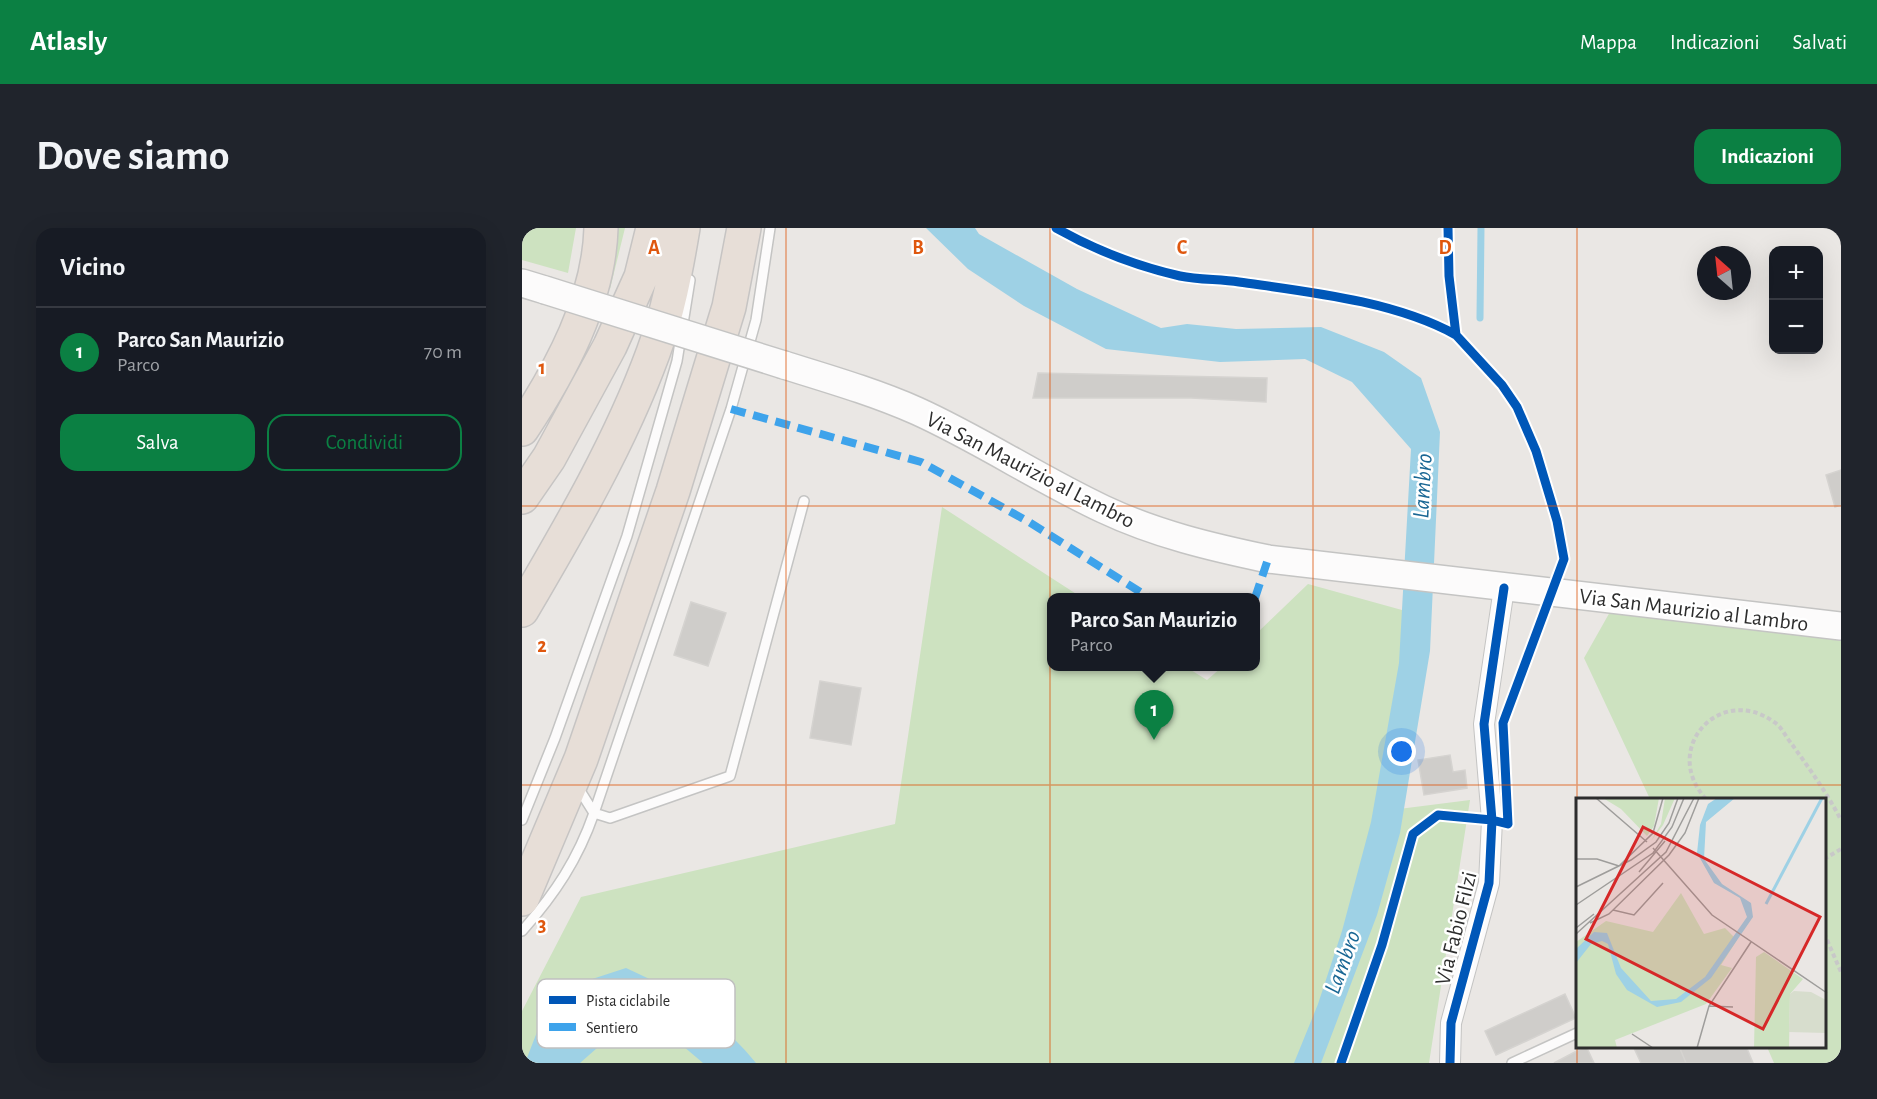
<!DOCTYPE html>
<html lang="it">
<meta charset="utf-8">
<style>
:root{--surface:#171b24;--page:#20242c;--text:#f1f3f6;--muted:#9ea1a6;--line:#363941;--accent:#0b8043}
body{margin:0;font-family:"Alegreya Sans",sans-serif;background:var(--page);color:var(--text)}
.controls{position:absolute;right:18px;top:18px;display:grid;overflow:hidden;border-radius:12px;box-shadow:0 6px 24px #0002}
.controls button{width:54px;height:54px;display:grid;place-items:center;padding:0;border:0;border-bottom:2px solid var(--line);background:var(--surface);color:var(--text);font:30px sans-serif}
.compass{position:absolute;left:1175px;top:18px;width:54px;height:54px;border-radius:50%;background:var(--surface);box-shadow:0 6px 24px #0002;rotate:333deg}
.you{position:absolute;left:880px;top:524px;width:21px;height:21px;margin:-15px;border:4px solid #fff;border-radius:50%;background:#1a73e8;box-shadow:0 0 0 9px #1a73e833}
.badge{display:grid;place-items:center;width:39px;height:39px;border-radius:50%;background:var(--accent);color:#fff;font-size:20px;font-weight:700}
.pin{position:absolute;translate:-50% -50px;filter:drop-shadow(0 2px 3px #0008)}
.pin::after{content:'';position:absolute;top:32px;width:21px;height:18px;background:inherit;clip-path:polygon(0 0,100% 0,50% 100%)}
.popup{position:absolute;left:525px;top:365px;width:213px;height:78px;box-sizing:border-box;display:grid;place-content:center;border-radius:12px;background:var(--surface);filter:drop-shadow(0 2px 4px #0005);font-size:20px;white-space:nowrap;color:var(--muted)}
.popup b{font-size:22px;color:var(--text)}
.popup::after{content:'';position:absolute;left:50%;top:100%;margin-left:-12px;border:12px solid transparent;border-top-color:var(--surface)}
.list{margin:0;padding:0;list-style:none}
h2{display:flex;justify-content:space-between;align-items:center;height:78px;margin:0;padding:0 24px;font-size:26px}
h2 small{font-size:20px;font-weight:400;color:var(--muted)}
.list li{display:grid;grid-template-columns:39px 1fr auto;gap:18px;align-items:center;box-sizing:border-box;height:90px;padding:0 24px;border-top:2px solid var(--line)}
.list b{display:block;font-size:22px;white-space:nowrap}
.list p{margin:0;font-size:20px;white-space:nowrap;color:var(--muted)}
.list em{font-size:20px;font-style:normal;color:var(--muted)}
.actions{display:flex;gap:12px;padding:18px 24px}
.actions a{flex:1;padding:14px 0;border:2px solid var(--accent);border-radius:18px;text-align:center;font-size:21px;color:var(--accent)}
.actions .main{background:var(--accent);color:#fff}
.map{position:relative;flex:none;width:1319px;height:835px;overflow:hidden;border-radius:18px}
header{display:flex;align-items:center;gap:36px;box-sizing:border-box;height:84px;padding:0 30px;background:var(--accent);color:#fff}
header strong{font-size:28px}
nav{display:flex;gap:33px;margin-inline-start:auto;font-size:21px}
.intro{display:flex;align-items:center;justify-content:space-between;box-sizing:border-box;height:144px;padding:0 36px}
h1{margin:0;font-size:42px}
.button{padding:15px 27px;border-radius:18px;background:var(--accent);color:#fff;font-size:21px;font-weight:700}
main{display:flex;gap:36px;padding:0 36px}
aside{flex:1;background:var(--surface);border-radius:18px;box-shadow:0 6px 24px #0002}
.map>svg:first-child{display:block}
.green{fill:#cde2c0}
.water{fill:#9ed1e5}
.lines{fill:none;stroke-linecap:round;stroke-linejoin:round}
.stream{stroke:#9ed1e5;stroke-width:7}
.building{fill:#cfcdca;stroke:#d5d3d0;stroke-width:1.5}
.lane-casing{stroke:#c4c4c3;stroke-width:12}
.street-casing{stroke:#c4c4c3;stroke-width:22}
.secondary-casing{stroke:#c4c4c3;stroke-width:30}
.highway-casing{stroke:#c6c4c3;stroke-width:36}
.path{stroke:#c8c8c8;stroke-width:4;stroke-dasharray:4.5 3;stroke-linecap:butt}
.lane{stroke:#fcfbfb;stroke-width:9}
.street{stroke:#fcfbfb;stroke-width:20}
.secondary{stroke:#fcfbfb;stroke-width:27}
.highway{stroke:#e7ded7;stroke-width:33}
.secondary-bridge-casing{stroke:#c4c4c3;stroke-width:30;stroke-linecap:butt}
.secondary-bridge{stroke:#fcfbfb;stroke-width:27}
.quiet{stroke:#3ea3eb;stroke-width:8;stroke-dasharray:15 8;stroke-linecap:butt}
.cycleway-casing{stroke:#fff;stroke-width:13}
.cycleway{stroke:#0057b8;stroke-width:9}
.grid{fill:none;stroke:#df570e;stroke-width:1.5;stroke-opacity:0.55}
.labels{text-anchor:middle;stroke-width:5;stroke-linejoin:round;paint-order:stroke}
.street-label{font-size:22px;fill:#2d2d2d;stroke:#fff}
.water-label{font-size:24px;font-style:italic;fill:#1a6794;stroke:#fff}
.inset-river{fill:none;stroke:#9ed1e5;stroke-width:3}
.inset-road{fill:none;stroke:#9e9d9b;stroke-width:1.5}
.view{fill:#d62828;fill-opacity:0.15;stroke:#d62828;stroke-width:3}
.inset-edge{fill:none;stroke:#2d2d2d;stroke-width:3}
.key{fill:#fff;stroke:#c0c0c0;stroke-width:1.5}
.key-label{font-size:16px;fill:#2d2d2d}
.grid-label{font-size:20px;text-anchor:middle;font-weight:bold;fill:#df570e;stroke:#fff;stroke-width:5;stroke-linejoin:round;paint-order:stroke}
</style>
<header>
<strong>Atlasly</strong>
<nav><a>Mappa</a><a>Indicazioni</a><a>Salvati</a></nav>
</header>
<div class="intro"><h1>Dove siamo</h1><a class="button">Indicazioni</a></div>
<main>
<aside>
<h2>Vicino<small></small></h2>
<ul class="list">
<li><span class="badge">1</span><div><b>Parco San Maurizio</b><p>Parco</p></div><em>70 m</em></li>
</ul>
<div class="actions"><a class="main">Salva</a><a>Condividi</a></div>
</aside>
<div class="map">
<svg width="1319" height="835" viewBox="0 0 1319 835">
<rect width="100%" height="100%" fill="#eae7e4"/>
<path class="green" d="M0,0H54L46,45L0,32Z
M89,0H103L88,61L76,57Z
M420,279L559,369L530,370V438L664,439L685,452L700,439L734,438V406L786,356L898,387L869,582L948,572L907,835H0V783L59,669L373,596Z
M1093,375L1319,408V835H1252L1245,819L1302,818V571H1128L1062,430Z"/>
<path class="water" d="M404,0H453L457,6L555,61L639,100L665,96L714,101L799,99L862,124L899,150L918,204L908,423L878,605L855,687L799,835H772L796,776L820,703L849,594L877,435L889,221L830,154L783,131L698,134L584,121L502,78L446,41Z
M104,740C154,762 199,792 234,835H181L141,801L100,798L58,835H3L27,773L61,754Z"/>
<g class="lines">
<path class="stream" d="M958,90L959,0"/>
</g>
<path class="building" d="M516,145L745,150L744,174L669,170H511Z
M1319,242V277L1313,279L1304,247Z
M169,374L204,385L186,438L152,427Z
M298,453L339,460L329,517L288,510Z
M928,527L931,544L943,542L945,560L902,567L896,532Z
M1043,766L1054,790L974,827L963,803Z
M1064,818L1072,835H1032Z
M1111,818H1157L1164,835H1119Z
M1157,818H1224L1231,835H1164Z"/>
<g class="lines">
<defs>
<path id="lane" d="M55,558L72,585L88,590L208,548L282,273
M0,592L33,510L105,308L155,133L168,52
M0,703C33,666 56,631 72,585L209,181L234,92L248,0
M990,835L1055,805"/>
<path id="street" d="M928,835L929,795L967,655L970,592L962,496L982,360"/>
<path id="secondary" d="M0,55L23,62
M262,137C307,151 352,164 395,183C459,212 517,251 581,281C634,306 689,319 746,331L1319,398"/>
<path id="highway" d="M0,201C39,142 77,72 79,0
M0,269L27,230L88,118L119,49L131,0
M0,382C48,300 98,215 131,125C146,85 154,42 161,0
M0,671L59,531L151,263L207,79L222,0"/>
</defs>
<use href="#lane" class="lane-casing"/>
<use href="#street" class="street-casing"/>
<use href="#secondary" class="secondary-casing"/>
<use href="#highway" class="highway-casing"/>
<path class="path" d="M986,481L1023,387
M1184,571C1138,521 1198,455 1252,494C1259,498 1264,509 1269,515C1287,540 1305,565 1319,592
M1302,631L1319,621
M1302,705L1319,744"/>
<use href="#lane" class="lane"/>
<use href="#street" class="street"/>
<use href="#secondary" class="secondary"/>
<use href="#highway" class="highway"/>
<defs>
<path id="secondary-bridge" d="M23,62L262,137"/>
</defs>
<use href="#secondary-bridge" class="secondary-bridge-casing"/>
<use href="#secondary-bridge" class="secondary-bridge"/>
<path class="quiet" d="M209,181L399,234L507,294L628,370
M733,370L746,331"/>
<defs>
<path id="cycleway" d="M534,0C573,22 614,38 658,48C677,52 698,51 717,54C787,64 873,73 934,107
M819,835L860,717L891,606L916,587L970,592L986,596L981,495L1042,331L1035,293L1014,223L995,179L980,157L934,107L927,48L926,0
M928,835L929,795L967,655L970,592L962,496L982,360"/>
</defs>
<use href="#cycleway" class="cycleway-casing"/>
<use href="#cycleway" class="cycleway"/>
</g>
<path class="grid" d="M264,0V835M528,0V835M791,0V835M1055,0V571M0,278H1319M0,557H1319M1055,818V835"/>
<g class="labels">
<g class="street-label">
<text transform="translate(509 241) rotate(27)" y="8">Via San Maurizio al Lambro</text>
<text transform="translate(1172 381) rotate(7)" y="8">Via San Maurizio al Lambro</text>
<text transform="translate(933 700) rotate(-76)" y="8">Via Fabio Filzi</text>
</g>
<g class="water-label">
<text transform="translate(900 258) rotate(-87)" y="8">Lambro</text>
<text transform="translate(820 734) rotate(-70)" y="8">Lambro</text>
</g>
</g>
<g transform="translate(1054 570)">
<rect width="250" height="250" fill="#eae7e4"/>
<path d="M27,0H83L78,28L71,38L45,11ZM89,0H99L87,27L75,43L85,26ZM105,95L128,136L149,130L161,142L145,167L156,170L130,206L39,242L41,250H0V144L30,123L77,134ZM188,154L227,181L214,196L213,250H178L180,159Z" fill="#cde2c0"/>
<path d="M218,193L235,194L250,202V235L213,234L214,196Z" fill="#d7ddcd"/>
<path d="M141,0H159L130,24L128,61L146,86L175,105L177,119L135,180L105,204L81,209L51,192L40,176L32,146L26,143L15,146L0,165V151L18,134L31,135L45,170L75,203L100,201L129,179L171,119L164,100L138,85L121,55L124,27L132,6Z" fill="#9ed1e5"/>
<path class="inset-river" d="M190,106L246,0"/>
<path class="inset-road" d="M20,0L71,44M77,50L136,117L251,195M0,61H21L43,68M44,67L77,35L87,0M63,74L89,43M0,89L55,62L80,44L93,25L102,0M0,107L77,55L96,29L108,0M37,112L58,117L87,85M14,125L33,116L93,57L109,35L123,0M0,130L18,116M0,136L90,54L118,0M133,208L157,209M56,236L77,250M121,250L133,208L175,144"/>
<path class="view" d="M67,29L244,119L187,231L10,141Z"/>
<rect width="250" height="250" class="inset-edge"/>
</g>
<rect x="15" y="751" width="198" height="69" rx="9" class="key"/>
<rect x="27" y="768" width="27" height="8" fill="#0057b8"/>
<rect x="27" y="795" width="27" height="8" fill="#3ea3eb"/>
<g class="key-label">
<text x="64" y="778">Pista ciclabile</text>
<text x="64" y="805">Sentiero</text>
</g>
<g class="grid-label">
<text x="132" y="26">A</text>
<text x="396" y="26">B</text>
<text x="660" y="26">C</text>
<text x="923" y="26">D</text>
<text x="20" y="146">1</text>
<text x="20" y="424">2</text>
<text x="20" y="703">3</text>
</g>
</svg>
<div class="controls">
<button>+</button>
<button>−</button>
</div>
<svg class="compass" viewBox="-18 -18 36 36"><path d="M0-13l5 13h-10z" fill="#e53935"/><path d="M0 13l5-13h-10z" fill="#9ea1a6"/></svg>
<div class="you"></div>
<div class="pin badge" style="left:632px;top:512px">1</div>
<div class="popup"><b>Parco San Maurizio</b>Parco</div>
</div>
</main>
